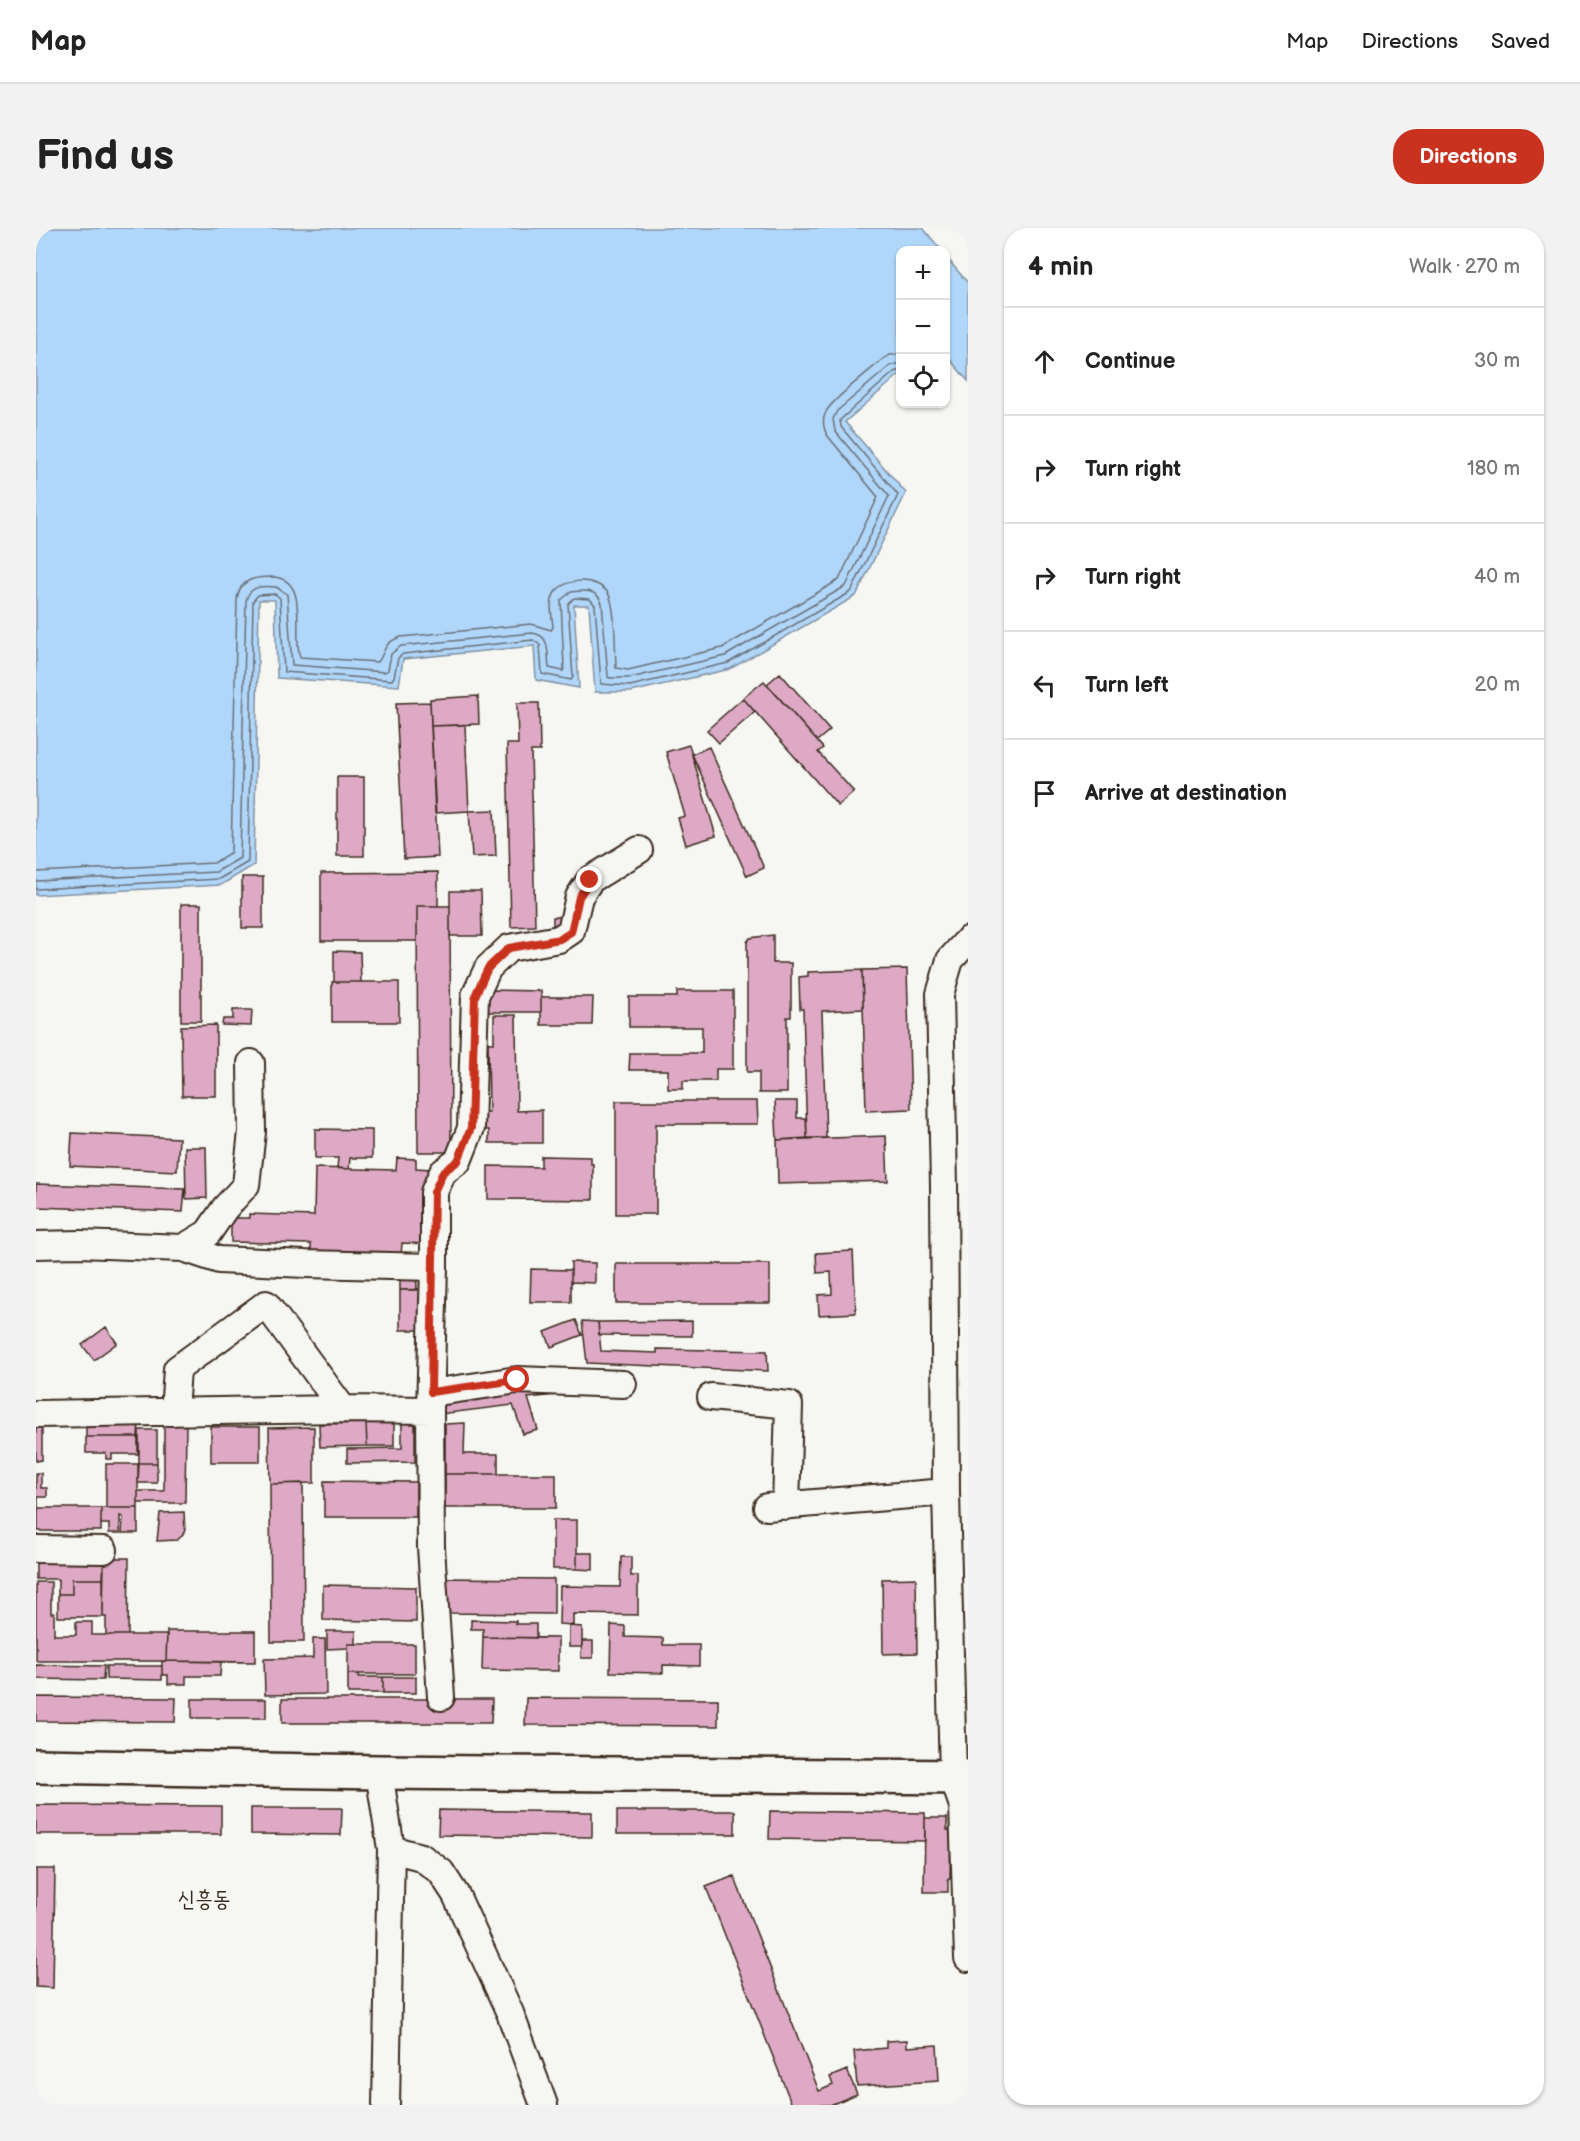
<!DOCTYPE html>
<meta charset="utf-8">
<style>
:root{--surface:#fff;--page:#f2f2f2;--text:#222;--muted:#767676;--line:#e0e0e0;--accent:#c8321e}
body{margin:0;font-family:"Balsamiq Sans","Poor Story",sans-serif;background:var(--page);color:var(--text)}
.controls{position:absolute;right:18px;top:18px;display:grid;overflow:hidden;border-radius:12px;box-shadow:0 2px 4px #0004}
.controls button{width:54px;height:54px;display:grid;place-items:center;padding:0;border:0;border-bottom:2px solid var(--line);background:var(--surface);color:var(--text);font:30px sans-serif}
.stop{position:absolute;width:18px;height:18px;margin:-14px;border:4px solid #c8321e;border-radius:50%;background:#fff}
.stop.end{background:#c8321e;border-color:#fff;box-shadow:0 2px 6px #0008}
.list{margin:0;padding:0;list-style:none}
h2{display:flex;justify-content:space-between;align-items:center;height:78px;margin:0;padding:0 24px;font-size:26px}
h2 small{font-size:20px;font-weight:400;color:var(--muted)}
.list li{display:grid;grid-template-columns:39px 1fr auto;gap:18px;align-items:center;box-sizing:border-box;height:108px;padding:0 24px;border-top:2px solid var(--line)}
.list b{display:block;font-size:22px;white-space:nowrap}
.list em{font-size:20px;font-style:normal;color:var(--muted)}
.icon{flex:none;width:33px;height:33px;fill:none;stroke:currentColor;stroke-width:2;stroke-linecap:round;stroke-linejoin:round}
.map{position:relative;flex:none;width:932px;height:1877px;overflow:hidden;border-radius:24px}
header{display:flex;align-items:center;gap:36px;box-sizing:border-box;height:84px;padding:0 30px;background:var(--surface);border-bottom:2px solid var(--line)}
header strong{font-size:28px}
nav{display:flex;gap:33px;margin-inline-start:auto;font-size:21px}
.intro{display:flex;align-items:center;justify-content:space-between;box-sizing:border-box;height:144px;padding:0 36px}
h1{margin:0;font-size:42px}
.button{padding:15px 27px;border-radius:24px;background:var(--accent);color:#fff;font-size:21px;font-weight:700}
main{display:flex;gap:36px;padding:0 36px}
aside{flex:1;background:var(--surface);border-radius:24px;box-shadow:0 2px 4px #0004}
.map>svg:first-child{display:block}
.water{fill:#b0d6f9;stroke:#8191a1;stroke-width:1.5}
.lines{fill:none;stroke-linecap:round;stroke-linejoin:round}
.shore{stroke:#6a6f76;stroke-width:1.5}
.building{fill:#dda9c5;stroke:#3b2a1e;stroke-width:1.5}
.minor-casing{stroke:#3b2a1e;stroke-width:30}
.highway-casing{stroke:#3b2a1e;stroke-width:38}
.minor{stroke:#f6f6f2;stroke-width:26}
.highway{stroke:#f6f6f2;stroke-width:33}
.route{stroke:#c8321e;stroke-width:8}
.labels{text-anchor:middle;stroke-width:4.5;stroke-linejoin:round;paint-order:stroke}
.quarter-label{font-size:22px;fill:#3b2a1e;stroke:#f6f6f2}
</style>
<header>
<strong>Map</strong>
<nav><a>Map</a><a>Directions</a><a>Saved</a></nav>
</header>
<div class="intro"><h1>Find us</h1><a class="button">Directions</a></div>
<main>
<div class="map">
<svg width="932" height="1877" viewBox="0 0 932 1877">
<rect width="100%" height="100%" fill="#f6f6f2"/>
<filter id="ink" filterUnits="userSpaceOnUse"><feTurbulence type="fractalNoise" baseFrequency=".0167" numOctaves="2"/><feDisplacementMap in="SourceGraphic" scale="12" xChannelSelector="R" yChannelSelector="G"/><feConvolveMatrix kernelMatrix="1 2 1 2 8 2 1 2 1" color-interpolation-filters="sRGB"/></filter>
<g filter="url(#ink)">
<path class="water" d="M0,0H887L905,22H864V146L809,194L870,265L820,368L694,441L595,464H559L553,377H538L543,460L500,452L498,418L367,431L363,458L241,450L239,372H223L218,637L185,657L0,667Z
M909,28L932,55V153L910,127Z"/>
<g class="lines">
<path class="shore" d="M0,644L178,635L195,624L201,372C202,362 207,354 217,351C223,349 230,349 236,349C275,350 256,406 264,429L342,434C350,423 347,414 365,409L495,396L515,402L517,399C516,388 513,376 518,366C528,349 561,349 572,365C580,377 579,423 580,440L592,442L686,420L803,352L842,269L791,207C787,199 786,191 790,184C796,171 835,142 847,131L854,127L864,126
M0,653L180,644L204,630L210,373C213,357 227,358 240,359L251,366L256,437L349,444L352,442L355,426L365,418L496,405C515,407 511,425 513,440L527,443L528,440L525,372L535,364C548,362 561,361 566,375L572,449L574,450H594L689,428L810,358L853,268L799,203L797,191L801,183L854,138L864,135
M0,661L183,651L212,634L217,373L222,367L239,366L244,370L248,444L356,452L358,449L362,430L367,426L497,412L504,417L506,446L535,452L537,449L532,376L538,370L554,371L559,377L565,456L594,458L692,435L815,364L862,267L805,199L804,192L858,144L864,142"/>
</g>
<path class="building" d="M744,445L794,502L781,513L731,456Z
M728,453L787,520L782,524L818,564L802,578L707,470Z
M442,468L443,496L395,498L394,471Z
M707,470L719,484L683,515L671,502Z
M394,474L402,629L368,631L360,475Z
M481,475H503L504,523H495L499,698L475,699L471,516H482Z
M429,497L433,583L399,585L395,498Z
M653,517L680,608L650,617L642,590L649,588L630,524Z
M673,519L728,640L711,648L656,526Z
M301,549H328V628H301Z
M458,582L460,628L436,629L433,583Z
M402,644V678H381V713H285V645Z
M206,649H227V700H206Z
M414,663H445L446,708H414Z
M145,676H165V793H145Z
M381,678H414L415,924H382Z
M517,689H530V700L517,699Z
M737,707V735H755V789H751V865H723V844H711V714L714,710L721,709Z
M298,723L324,724L325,754H298Z
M871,741L875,881L830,883L826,742Z
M826,742L827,781L786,783L790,910H771L767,781H764L763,749L772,748V744Z
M296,754H363V794H296Z
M452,762L505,763V784H452Z
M641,763H697V841H680V853H647V861H632V842H593L594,825H666V799H593V769H641Z
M505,769H557L556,797H505Z
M197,782H216L215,798L186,797L187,791H197Z
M458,787H480L481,883L506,882V915H453V902H445V884H453L452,815H458Z
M180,797V868H146L145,798Z
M580,873H721L722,896H620V986H580Z
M739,873H761V890H770L771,910L741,912Z
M279,901L336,902V930H314L313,941L301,940L302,930H279Z
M36,905L143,910L141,943L34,938Z
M850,908L852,953L742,956L741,912Z
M149,919H170L171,970L150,971Z
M505,928L555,929V936H557V972L452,971V938L505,939Z
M361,930L380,931V940L395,941L393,1016L366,1015L365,1028L275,1026V1016L195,1014V990H213V986L278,988L279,940L360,942Z
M0,956L149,961L147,984L0,979Z
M817,1023L820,1085L783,1087L782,1067L796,1066L795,1044L781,1045L780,1025Z
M535,1034L559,1035V1055L535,1054Z
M580,1036H734V1075H580Z
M364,1040H380L381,1062H364Z
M495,1041L535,1042V1074H494Z
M395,1061V1087H383V1102H364V1062Z
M540,1092L546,1107L515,1119L509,1104Z
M546,1093L562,1094L565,1123L621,1125V1121L731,1123L732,1143L551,1135Z
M656,1093V1108L563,1107L562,1094Z
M70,1099L81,1115L58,1132L46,1117Z
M518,1156L520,1167L492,1170L502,1202L487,1206L477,1177L404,1186L403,1173Z
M50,1192H103L102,1209H50Z
M358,1194V1218H331L330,1195Z
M330,1195L331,1218L284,1219L283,1196Z
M366,1195H379V1234L311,1235V1221L366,1220Z
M429,1195L428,1226H462V1246H409V1196Z
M128,1196H150L149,1275H102V1263H128Z
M6,1199V1232L0,1233V1200Z
M175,1199H224V1234H175Z
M278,1199V1255L234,1256L233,1200Z
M103,1202H121V1235H103Z
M50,1209H102V1226H76V1231H70V1225H50Z
M103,1235H121V1255H102Z
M70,1236H102V1280H70Z
M0,1245H5V1260H11V1269H2V1285H0Z
M409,1246H520V1280H409Z
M288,1253L380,1254V1289H288Z
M267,1255L268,1414H235L234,1256Z
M2,1280H65V1303H2Z
M65,1280H102V1305H86L87,1289L84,1288V1305H73V1296H65Z
M148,1284L149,1302L146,1308L141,1312L121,1313L124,1285Z
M517,1292H541V1341H517Z
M541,1325H557V1342L541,1341Z
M0,1329L68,1330L67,1351H36V1366H22V1351H0Z
M585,1329H595V1348H602V1387L537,1386V1397L523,1396L524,1358L584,1359Z
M68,1330H93L92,1407H70V1389H67Z
M408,1350L518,1351V1386L407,1385Z
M880,1350L881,1425L847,1426L846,1351Z
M36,1351H67V1389H22V1366H36Z
M0,1354H15V1385H18V1407H40V1394H56V1407H131L130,1433H0Z
M287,1357L380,1359V1394L287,1392Z
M435,1392L480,1393L479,1396H500V1410L447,1409V1401H435Z
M575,1397L589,1398V1409L627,1410V1417H663V1438L627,1437V1445L574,1444Z
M533,1398L546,1399V1419H533Z
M131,1403H219V1434L130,1433Z
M291,1403H320V1416H312V1420L291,1421Z
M447,1409L522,1410V1443L446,1442Z
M277,1411H289L290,1466L229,1467L228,1431L277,1430Z
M546,1413H557V1430H545Z
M312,1416H379V1446H312Z
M126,1433L185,1434L184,1448H150V1456H132V1447H126Z
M0,1437L68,1438L67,1452L0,1451Z
M70,1438H126V1452L70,1451Z
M312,1446H323V1449H347V1465H312Z
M347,1449H380V1465H347Z
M0,1469L140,1470L139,1494L0,1493Z
M490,1470L682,1471V1498L489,1497Z
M156,1471H230V1490H156Z
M246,1471H456L455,1495H246Z
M0,1577L185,1578V1606H0Z
M215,1580H306L305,1607L215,1606Z
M403,1582L556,1584V1609L402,1607Z
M581,1583H699V1606H581Z
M734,1583L889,1585V1613L733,1611Z
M889,1590H911V1602H915L914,1651H912V1664H888Z
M0,1641H19L17,1760L0,1759Z
M698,1648L783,1863L797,1857L794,1849L811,1842L821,1866L794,1877H756L670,1659Z
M871,1812V1819L901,1817L903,1853L821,1858L818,1823L850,1820V1813Z"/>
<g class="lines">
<defs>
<path id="minor" d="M932,712L914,732L904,766L908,958L910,1264L917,1549L927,1578L932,1579
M0,1017L44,1016L147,1020L183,1032L269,1036L398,1039
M147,1020L172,1005L189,980L210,957L216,904L215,835
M395,1165L481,1152L587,1156
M675,1169L753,1177L750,1278
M138,1184L141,1141L230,1076L307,1181
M0,1186L307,1181L394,1182
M731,1279L910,1264
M0,1321L68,1322
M405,1469L395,1319L394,1182L398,1039V964L407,944L422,933L435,900L439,768L452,740L473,720L523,711L535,703L543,669L554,652L603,622
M343,1544L355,1621L350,1877
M927,1578L932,1730
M355,1621L385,1629L405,1644L420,1667L474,1785L508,1877"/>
<path id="highway" d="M0,1538L343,1544L932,1549"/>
</defs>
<use href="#minor" class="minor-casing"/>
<use href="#highway" class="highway-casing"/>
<use href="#minor" class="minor"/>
<use href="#highway" class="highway"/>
</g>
</g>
<g class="lines" filter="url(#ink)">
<path class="route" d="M481,1152L395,1164L398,964L407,944L422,933L435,900L439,768L452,740L473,720L524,711L535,704L543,669L554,652"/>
</g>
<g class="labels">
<g class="quarter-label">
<text x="168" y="1678">신흥동</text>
</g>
</g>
</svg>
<div class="controls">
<button>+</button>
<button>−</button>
<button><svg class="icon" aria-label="locate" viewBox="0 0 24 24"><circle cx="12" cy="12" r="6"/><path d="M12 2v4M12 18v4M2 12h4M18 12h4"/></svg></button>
</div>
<div class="stop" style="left:481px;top:1152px"></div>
<div class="stop end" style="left:554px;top:652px"></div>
</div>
<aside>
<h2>4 min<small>Walk · 270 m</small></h2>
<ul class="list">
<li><svg class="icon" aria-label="ahead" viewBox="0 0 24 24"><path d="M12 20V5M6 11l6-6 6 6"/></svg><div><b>Continue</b></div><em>30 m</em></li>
<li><svg class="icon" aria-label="right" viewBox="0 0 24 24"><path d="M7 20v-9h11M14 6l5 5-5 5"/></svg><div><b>Turn right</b></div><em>180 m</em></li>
<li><svg class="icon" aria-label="right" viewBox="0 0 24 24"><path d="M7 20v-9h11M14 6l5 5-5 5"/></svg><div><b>Turn right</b></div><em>40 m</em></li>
<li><svg class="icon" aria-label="left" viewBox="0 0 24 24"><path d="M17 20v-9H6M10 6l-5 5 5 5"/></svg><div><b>Turn left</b></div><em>20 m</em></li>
<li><svg class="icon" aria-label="arrive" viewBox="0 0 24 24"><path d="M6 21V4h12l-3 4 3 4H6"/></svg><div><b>Arrive at destination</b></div></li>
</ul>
</aside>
</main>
